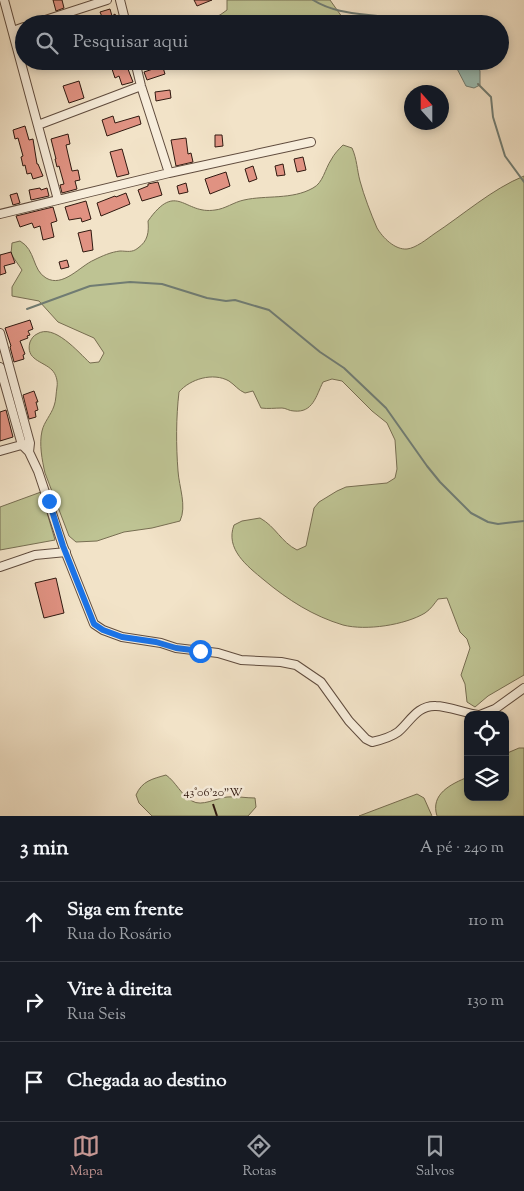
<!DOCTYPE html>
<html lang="pt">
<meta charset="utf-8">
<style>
:root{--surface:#171b24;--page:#242831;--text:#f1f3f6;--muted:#9ea1a6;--line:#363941;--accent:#c59692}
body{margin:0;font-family:"Sorts Mill Goudy",serif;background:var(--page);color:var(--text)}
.controls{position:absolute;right:15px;bottom:15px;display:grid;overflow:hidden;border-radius:10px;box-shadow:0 2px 8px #0003}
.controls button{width:45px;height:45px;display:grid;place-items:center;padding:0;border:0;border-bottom:1px solid var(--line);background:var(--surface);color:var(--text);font:25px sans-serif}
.compass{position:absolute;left:404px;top:85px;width:45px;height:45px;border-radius:50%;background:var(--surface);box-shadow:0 2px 8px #0003;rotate:339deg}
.stop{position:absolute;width:15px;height:15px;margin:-11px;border:4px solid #1a73e8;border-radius:50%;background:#fff}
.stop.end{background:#1a73e8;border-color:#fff;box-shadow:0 1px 5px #0008}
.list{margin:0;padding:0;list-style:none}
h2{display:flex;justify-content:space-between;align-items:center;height:65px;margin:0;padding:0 20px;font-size:21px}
h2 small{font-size:16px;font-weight:400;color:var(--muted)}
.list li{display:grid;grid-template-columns:32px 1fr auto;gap:15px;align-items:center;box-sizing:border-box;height:80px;padding:0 20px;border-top:1px solid var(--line)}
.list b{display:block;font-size:19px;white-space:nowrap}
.list p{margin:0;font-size:16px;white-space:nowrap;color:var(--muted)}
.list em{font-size:16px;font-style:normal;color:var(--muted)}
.icon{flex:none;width:28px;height:28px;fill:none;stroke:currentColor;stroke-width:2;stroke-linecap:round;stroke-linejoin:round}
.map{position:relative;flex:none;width:524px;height:816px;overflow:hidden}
.search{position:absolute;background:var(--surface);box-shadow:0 2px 8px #0003;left:15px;right:15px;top:15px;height:55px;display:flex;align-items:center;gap:12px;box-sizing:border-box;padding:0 18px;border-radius:28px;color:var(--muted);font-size:19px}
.sheet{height:305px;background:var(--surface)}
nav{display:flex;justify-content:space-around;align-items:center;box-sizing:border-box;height:70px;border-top:1px solid var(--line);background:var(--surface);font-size:14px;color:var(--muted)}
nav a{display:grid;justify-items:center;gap:2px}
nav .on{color:var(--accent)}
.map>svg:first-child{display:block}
.green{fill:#bec393;stroke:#776e52}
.water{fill:#9bbeb5;stroke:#707c73}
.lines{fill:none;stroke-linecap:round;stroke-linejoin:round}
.stream{stroke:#707c73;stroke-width:2}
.building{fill:#e09282;stroke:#301910}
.street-casing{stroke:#604c3e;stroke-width:10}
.street{stroke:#f7eddb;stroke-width:8}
.route{stroke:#1a73e8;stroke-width:6}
.ticks{fill:none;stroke:#301910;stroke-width:2}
.ticks-label{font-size:12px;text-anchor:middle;fill:#301910;stroke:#f7eddb;stroke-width:5;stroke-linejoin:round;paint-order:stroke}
</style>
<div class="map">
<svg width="524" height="816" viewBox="0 0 524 816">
<rect width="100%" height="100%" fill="#f2e3c8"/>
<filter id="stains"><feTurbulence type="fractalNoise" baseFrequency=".004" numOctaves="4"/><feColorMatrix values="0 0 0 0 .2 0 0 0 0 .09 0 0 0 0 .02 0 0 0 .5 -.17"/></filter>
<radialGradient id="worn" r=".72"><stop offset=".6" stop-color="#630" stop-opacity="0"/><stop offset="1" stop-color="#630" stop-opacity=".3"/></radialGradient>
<path class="green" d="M227,0H330L347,24H246L239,18L233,24H191L220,15L227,10Z
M343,145L352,148C357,159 357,170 360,181C364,196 371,214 377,228C383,238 395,250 407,249C416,248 427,239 434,234C463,215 492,189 524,176V675L488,696L475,707L467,702L465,684L461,675L470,648L467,639L460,632L447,598L438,599C434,604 431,609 425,613C405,625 366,631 343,625C313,616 288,600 264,580C247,566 225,549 234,525L242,521L260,518C276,527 281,542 297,550L306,546L314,508L319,502L337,491L346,487L387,483L395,478L397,469L395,440L387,423L372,411L342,381L332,379L323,382C316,396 313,413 294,411C289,411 286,408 282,408C275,408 268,409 261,408L253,391L245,393C238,390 235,385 229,381C213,372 190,379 179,392C176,418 176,445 178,471C179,487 187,506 180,521L152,528L124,532L97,541L76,542L69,536L45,473C42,460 39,444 42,431C44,422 51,415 54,406C56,401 56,393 57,387C58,381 56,374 52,370C43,361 25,360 30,342C32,338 33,336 37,334C54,323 78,352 90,363L99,362L104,353L94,338L58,322L39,301L12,296V287L22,270L11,254L12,243L20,241C36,250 32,270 46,278C63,288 80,266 94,260C102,256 111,252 120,251C127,251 132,253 138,248C148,241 149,232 148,221C177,180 184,215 215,210C225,209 234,202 244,200C266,195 292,200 313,188C323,183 325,169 331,160C334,154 339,149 343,145Z
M41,492L55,540L0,550V507Z
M519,748H524V816H437C430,794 451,784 468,777V797H505V754Z
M166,775C176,782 181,795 192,801C202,807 216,798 227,797C236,796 246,798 255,798L256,807L248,816H152L139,803L136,795C142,781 152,779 166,775Z
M417,794L424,798L432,816H359Z"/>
<path class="water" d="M453,61H476L480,71V85L474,88L466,86Z"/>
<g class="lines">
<path class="stream" d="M313,0C343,19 381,11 412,24
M478,84L491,97L493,117L505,156L524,182
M27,309L90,286L130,282L162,284L207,298L226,301L235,300L269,310L320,352L344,368L386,408L427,466L440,482L471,513L488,522L498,524L524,521"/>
</g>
<path class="building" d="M53,0H62L64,8L56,11Z
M194,0H212L197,6Z
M110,9L112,16L115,14L119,24H91L103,19L100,12Z
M87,17L89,24H80L78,18Z
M150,61H161L165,74L147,80L144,72L153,69Z
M126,64L133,82L122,85L119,76L115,78L112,69Z
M79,81L84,98L69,103L63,86Z
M170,90L171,98L156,101L155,92Z
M113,116L115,123L139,116L141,124L107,136L102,120Z
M25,126L29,140L33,139L37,164H38L43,176L33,179L31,173L27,174L25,165L23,166L21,157L23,156L18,138L15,139L13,130Z
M68,134L70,144L66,145L68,154L72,171L78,170L80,180L75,181L77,189L62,193L60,185L64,184L59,166L57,167L55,159H56L51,139Z
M215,135H222L223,146L215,147Z
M186,138L188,154L191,153L193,162L176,166L171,140Z
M122,149L129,174L117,177L110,152Z
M303,157L306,170L297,172L294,159Z
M283,164L285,175L277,176L275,166Z
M253,166L257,179L249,182L245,169Z
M226,172L230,186L210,194L205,179Z
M158,182L162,195L142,201L138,190L148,186V184Z
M186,183L188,192L179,194L177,186Z
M40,188L41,190L47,188L49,196L31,200L29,190Z
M17,193L20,203L13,205L10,195Z
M126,193L130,204L101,216L97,203L115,196L116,197Z
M86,201L91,219L82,222L81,218L69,220L65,207Z
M53,207L57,221L51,223L54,237L43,240L40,226L34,228L32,223L20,227L16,216Z
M91,230L93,250L83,252L78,233Z
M11,252L15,263L4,266L6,273L0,275V255Z
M67,260L69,267L61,269L59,262Z
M30,320L33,329L28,331L30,335L27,336L28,338L20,341L25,354L23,355L24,359L14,362L10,347L11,346L5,328Z
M34,391L38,402H36L38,410L35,411L36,417L29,419L23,395Z
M6,410L13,437L0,441V412Z
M56,578L64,613L44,618L35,583Z"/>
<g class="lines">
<defs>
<path id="street" d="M4,0L58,200
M120,0L126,24
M33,24L107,0
M13,31L24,27
M135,61L141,86L169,173
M38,125L141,86
M0,214L169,173L311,142
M0,333L30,443L29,452
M0,367L22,445L29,452L38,471L63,546L94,624L103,630L122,637L161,643L176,648L218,653L241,660L281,662L296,665L321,682L349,721L366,739L372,742C381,740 391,737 398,732C410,722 417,705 436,706C447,706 465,713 478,715
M0,451L25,444
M0,567L35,555L66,552
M480,715L495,709L524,688"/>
</defs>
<use href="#street" class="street-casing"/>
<use href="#street" class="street"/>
</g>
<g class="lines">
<path class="route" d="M49,501L63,546L94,624L103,630L122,637L156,642L176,648L200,651"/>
</g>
<path class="ticks" d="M213,804L217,816"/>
<g class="ticks-label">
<text x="213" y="796">43°06'20"W</text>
</g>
<rect width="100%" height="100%" filter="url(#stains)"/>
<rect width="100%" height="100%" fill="url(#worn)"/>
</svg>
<div class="controls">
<button><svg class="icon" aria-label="locate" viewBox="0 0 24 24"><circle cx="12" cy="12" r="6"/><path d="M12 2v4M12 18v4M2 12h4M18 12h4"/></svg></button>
<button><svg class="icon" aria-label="layers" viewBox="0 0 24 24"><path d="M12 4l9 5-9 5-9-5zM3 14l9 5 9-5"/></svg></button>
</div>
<svg class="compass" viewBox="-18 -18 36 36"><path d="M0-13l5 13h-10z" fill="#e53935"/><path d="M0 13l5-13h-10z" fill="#9ea1a6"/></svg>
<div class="stop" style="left:200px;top:651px"></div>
<div class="stop end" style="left:49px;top:501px"></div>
<div class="search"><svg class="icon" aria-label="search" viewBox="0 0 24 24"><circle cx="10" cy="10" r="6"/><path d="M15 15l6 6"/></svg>Pesquisar aqui</div>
</div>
<section class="sheet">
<h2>3 min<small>A pé · 240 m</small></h2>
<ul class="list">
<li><svg class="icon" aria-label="ahead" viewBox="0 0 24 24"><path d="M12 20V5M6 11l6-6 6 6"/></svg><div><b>Siga em frente</b><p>Rua do Rosário</p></div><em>110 m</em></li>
<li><svg class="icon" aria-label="right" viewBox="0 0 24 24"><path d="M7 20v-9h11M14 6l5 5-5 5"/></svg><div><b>Vire à direita</b><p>Rua Seis</p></div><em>130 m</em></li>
<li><svg class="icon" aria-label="arrive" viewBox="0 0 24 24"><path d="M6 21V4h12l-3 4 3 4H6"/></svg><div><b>Chegada ao destino</b></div></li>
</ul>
</section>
<nav>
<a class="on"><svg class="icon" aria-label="map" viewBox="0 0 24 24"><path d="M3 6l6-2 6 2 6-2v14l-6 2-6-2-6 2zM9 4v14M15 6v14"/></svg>Mapa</a>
<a><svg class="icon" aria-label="directions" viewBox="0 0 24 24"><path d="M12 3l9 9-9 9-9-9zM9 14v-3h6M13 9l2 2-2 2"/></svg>Rotas</a>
<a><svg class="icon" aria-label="saved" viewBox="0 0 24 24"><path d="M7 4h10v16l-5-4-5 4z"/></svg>Salvos</a>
</nav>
